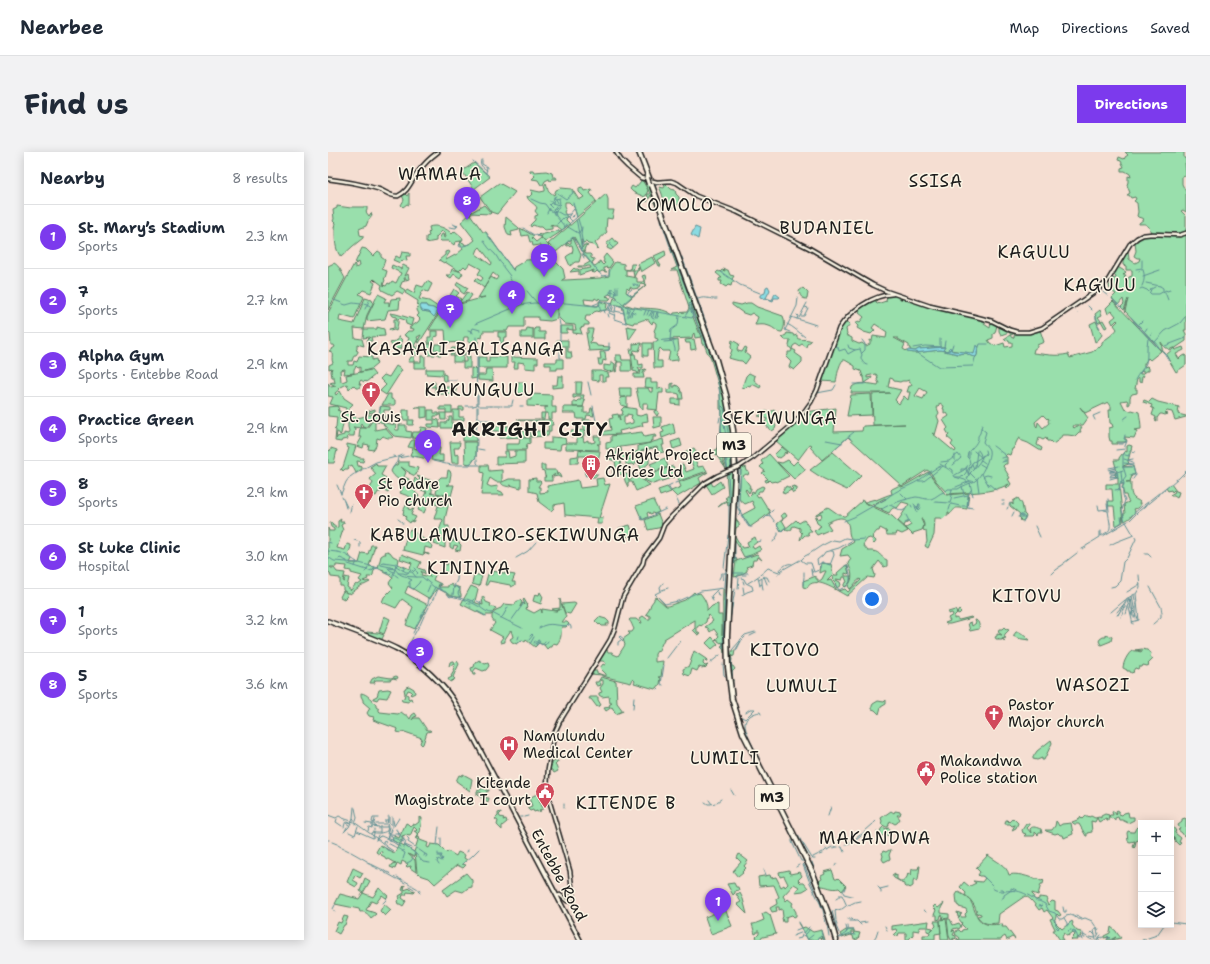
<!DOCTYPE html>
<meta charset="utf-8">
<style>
:root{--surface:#fff;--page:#f2f2f3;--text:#1f2937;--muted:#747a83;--line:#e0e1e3;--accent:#7c3aed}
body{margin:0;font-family:"Shantell Sans",sans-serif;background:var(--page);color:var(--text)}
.controls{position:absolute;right:12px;bottom:12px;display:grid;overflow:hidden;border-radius:0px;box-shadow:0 2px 10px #0003}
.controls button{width:36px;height:36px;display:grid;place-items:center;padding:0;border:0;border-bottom:1px solid var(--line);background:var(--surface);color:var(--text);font:20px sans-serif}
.you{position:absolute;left:544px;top:447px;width:14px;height:14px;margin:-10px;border:3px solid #fff;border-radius:50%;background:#1a73e8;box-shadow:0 0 0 6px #1a73e833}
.badge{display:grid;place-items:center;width:26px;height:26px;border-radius:50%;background:var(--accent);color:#fff;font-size:13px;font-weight:700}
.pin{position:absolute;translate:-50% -33px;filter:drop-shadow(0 1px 2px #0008)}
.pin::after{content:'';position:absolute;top:21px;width:14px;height:12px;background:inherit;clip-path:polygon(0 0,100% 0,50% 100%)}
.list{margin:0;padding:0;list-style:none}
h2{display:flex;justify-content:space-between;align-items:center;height:52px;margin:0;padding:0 16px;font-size:17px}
h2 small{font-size:13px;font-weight:400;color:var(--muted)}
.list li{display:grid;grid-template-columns:26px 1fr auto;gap:12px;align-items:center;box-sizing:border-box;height:64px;padding:0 16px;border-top:1px solid var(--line)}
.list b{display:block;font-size:15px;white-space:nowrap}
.list p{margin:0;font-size:13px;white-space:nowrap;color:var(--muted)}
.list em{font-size:13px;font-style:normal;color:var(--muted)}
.icon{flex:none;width:22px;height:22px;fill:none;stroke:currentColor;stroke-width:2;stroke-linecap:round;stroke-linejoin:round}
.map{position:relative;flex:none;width:858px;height:788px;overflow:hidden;border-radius:0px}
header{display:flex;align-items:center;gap:24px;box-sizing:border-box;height:56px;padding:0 20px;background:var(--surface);border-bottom:1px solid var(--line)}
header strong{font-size:19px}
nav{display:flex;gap:22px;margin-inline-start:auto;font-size:14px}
.intro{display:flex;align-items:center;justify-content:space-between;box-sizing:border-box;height:96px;padding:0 24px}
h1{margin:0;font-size:28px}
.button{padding:10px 18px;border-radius:0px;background:var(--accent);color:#fff;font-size:14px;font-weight:700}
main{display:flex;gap:24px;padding:0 24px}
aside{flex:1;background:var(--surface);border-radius:0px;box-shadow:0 2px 10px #0003}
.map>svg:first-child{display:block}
.green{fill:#99dfac;stroke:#5a7e64;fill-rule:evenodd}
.water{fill:#8adbe2;stroke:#5e8f93}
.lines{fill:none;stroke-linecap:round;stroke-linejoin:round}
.stream{stroke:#5e8f93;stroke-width:1}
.secondary-casing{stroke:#1c1c1c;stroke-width:5.5}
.primary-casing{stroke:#1c1c1c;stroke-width:6}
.highway-casing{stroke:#1c1c1c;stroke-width:7}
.secondary{stroke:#fcf5e5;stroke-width:2.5}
.primary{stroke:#fcf5e5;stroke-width:3}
.highway{stroke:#fcf5e5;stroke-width:4}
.tram{stroke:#1c1c1c;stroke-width:1}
.secondary-bridge-casing{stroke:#1c1c1c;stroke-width:5.5;stroke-linecap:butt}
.highway-bridge-casing{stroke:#1c1c1c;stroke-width:7;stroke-linecap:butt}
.secondary-bridge{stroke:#fcf5e5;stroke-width:2.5}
.highway-bridge{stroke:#fcf5e5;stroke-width:4}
.labels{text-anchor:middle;stroke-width:3;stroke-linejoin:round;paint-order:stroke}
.shield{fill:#fcf5e5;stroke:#5f5d58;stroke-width:1}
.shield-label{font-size:14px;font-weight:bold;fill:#1c1c1c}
.poi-label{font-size:15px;fill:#1c1c1c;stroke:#fcf5e5;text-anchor:start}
.street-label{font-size:15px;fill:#1c1c1c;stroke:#fcf5e5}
.quarter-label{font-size:17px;letter-spacing:1px;fill:#1c1c1c;stroke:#fcf5e5}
.district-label{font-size:19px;font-weight:bold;letter-spacing:1px;fill:#1c1c1c;stroke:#fcf5e5}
</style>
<header>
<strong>Nearbee</strong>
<nav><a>Map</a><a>Directions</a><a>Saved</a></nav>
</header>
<div class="intro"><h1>Find us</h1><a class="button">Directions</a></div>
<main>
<aside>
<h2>Nearby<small>8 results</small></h2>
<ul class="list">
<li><span class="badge">1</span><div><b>St. Mary’s Stadium</b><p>Sports</p></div><em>2.3 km</em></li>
<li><span class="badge">2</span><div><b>7</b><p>Sports</p></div><em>2.7 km</em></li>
<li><span class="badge">3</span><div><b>Alpha Gym</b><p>Sports · Entebbe Road</p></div><em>2.9 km</em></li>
<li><span class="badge">4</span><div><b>Practice Green</b><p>Sports</p></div><em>2.9 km</em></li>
<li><span class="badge">5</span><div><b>8</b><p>Sports</p></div><em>2.9 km</em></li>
<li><span class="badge">6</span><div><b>St Luke Clinic</b><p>Hospital</p></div><em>3.0 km</em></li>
<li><span class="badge">7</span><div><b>1</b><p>Sports</p></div><em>3.2 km</em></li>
<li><span class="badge">8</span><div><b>5</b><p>Sports</p></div><em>3.6 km</em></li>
</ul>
</aside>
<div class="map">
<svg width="858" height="788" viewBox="0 0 858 788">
<rect width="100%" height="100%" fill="#f5ded2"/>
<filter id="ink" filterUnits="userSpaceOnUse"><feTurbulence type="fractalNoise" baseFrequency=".025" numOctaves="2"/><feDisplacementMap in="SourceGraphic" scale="8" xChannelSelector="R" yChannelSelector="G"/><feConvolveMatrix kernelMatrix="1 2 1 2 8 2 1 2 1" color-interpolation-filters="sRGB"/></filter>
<g filter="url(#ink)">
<path class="green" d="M797,0H856V6L858,7V11H857L858,23L854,24V32L858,40V60L855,58L853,59L858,64V80L846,82L823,81L821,75C817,71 816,72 811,72V71L816,67L810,65L809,64L810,60L809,51L806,49L808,47L807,45L803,46L801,43H799L802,41L799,33L800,30V24L803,25L802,22L797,19H793V16L796,15L793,9L790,8L791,5L796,7L797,6V5L800,3Z
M146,11L162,25L146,37L134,19Z
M202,18H205L206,20L218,19L224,21L225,25H228L229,27H224L222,29L221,27L217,29L215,33H213L210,28L204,27L207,24L202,19Z
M314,28L320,38L317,46L319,47L320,45L319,42H322L316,29L320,30L331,59L329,57L323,43L319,50L317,48V45L305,40L302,37L304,34L307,36Z
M171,31L187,40L169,62L163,60L152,45Z
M218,31C221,38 218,38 226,43L228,38L233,36L244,37L251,48L256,45L251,40V36L254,35L256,39L263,37L264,39L262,41L268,49L249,65L246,55L241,50H237V54L238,56L236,60L239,65L238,68L242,72L234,78L229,74H225L223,72L222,74H224V77L217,78L214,75H210L205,73L203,75L202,73L207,68V64L210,63L207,59L209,56C207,51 200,50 199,44L201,45L205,41L202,38H203L212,40L217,39V37L216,34Z
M335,32H338L343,37L347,38L348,42L351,45V52L345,55L337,52C335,46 334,40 331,35L336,36L337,34Z
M81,41V53L79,52L75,55L73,53L76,48L74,43L77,42L79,44Z
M278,42L280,47V58H286L284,67L279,66L278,78L279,80L267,91L270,96L269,97L265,93L260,92L258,90L255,91L254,88H253L254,96L256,93H258L260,94L257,95L256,99L258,102H262L263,103V106L266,107V109L264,110L265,113L267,114L271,111V109L273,110V111L275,113L277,111L275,110L276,108L275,106L278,102L285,110L281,116L278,115V116H276V118L279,120H278L274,119L271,121L269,119L267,121L263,120L266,119V118L251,123V119L242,120L246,116L247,117H250L251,118L263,116L262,114H260L257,115H250V114H255L262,110L255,102L256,99H254L246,85L228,100L220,92L246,70Z
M156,53L163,61L162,62L142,61Z
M9,54L23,56L24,55H39V58L38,60L41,64L43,61L44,64L40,69L38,74L31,77L32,83L35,84V86L25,94L13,105C7,98 7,88 7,78L6,76L7,71L5,69L6,67L5,58L9,56Z
M142,62L155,80H158L185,118L186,115L198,108L216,107V110L221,113L225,107L235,117L237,126L234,128H238L272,126L281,124V118L287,110L296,112V117L302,118L303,112H307L305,118H309L310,115L311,118L309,119L306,125L305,118H298V124L309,126V130H315L316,128L314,124L317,123L318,128H317L318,133L296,152V154L299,153C313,159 333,153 345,163L346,161L359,160L361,156L349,118H343L349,115L342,96H343L363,150V152L364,150C370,169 378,187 384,205C397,240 405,279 405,316L400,318L397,312L394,294L395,310L398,317L386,300L392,292L393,294C391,281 394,270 394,258L392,257V239L382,204L380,202L376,192H374L373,186V183L363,153L365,165L373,185L367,186L366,181L365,182L364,186L342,187V189L350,188L351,197L348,203L350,205V208L340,209L342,199H335L332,196L330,200L329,209H334V216H326L325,190H329L330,187L327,186V180L326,179L328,174V171L325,169L324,172L322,170L321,168C314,166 312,171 306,170L305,172L298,170L294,154L284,152L286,146L289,148V145L281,142L278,144L279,145L280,144L281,146H283L281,148H273L271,146L270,148L267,146L266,148L256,147L257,152L268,154L271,153V149L279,152L278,158L273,159L272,158V160L269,159L266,160L262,164H258L257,168L261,171V173H256V175L252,176L254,182L245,181V178L239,177V181H232V174H245V178H248L247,173L237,172L230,165L229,145V167L222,169L210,168V165H196V175H181L179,179H155L154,186L151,185L150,191L149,190H140V185H136L135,190L118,191L117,178H101L114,157L157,145L150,146L163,125L168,128L170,125L165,121L156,136L146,128L148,126L153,129L155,126L150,122L153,117L142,111L138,116L136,114L131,119L117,110L116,111L111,108L117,103V100L120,99L122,100L118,106V108L129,102L135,97L132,92L133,89L127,90L126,93L121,89H113L111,87L114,82H115L116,86L118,85L117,80L114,79L108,85V89L98,91V85L101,84L100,81L102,79L101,75C108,72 119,76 124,82L127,79L134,85L135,87L133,90L136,91L137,93L142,92L147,88L133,70ZM152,95L164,111L163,113L148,102L150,97ZM313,131L317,132V134L304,144L298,140L299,136L301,138L302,135L305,137L311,136Z
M178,65L191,76V78L183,80L184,84L180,83L177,75Z
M192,76L206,84L204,86L208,90L213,86L221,94L217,98L212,93L205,94L204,90H202L200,83L194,84Z
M229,79H234L217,90L213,85L214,83L213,85L209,84L211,82L212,83Z
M858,82V178H856L858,182V189L846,197L847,198L855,195L856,198L848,202L851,207L854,204L858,203V213L848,220L838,203L846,196H845L841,198L840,196H837L833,190L834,196L836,201L797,159L800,147L796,158L793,155L796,152L795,147L790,153L784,146L788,142L783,139L784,137H782L781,134L785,129L780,128L782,125L787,127L788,125L784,121L788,114L798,120L795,123H798L796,126L800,128L801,125L804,124V118H798V114L795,113V109L792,108L800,96L801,97L800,99L801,107L807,111L811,109L812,106H809L806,104L808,99L807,91L811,88L809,86L820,83Z
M245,86L253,103L251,110H247L242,114L238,105L239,104L244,101L245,97L244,93L239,94L238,92L243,91V88Z
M285,86L290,92L283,98L279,96L280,93L278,92Z
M34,96L38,97L45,104L50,99L53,101V105L57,108L54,117L59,119L57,126L56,127L57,128L55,133L58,134L60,131L62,132L64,129L68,131L73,121L63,116L64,113L73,117L75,113L81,116L77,124L80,122L81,127L78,128V126H76L77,129L74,130L72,135L77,138L75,142L69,139L64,143L54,138V137L53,136L54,133L46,127L44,129L47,131L43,141L35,138L31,142L36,145L26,167L12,163L11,169L26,172L37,146L44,148L45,151L39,163L36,177H49V175L56,177L57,184L43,185L44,189H41L40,191L39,188L42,185L35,186L36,177L26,176L27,186L34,187L36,194L29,192V197L28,198L30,199V200L28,203H26L24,209H20V213H25L26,209L29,210L31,204L44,205V208L48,207L49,212L43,217L32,220V215L30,216L28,214L26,217V221L16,222L17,217L12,218L13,229L14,230L19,228L18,223L43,218L47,223L38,230L37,229L36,230L33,228L32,229L31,232H33L31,236H28L25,233L21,237L19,232L11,236L12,237L7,241L8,243L12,239L16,246L25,252L21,256V262L23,263L21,267H24L25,264H26L29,266L38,264L41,259L47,257V259L43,261L42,260L40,263H43L44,262L50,263V268L44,267L38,276L34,275L35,274L33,271L32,273L33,276L25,275L27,276L26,284H21L19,285L20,287L14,288L13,290L7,289L8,278L6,277L8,275L9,265L0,264V255L9,254L11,257L9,258L12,259V266L16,267L18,256L2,252L5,245L0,244V231L3,235L8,234L2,231L5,230L7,231L6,225H4L3,219L4,216L1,217V213L5,211C3,207 5,204 4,200L1,199L7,195L6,193H3L2,182L0,180V161L26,112L27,113V116L32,114L31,110L28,112L27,111ZM16,267L20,268V275L21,279L20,282L16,281V283L9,285V286L8,287L9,280L11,281L12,283L13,282Z
M337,99L338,104L330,109L333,114H331L326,104Z
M74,100L82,101V104H78L79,109L75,108L72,111L65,108L68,104L72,106Z
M324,105L327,111L313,120L310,112Z
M6,111C12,114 14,122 17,126L0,158V114Z
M396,116L399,118H400L402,123L406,124L404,127L407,130H404L403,134L400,133L398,135L393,132L394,129H391V127L392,126H394L388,121L390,119L392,120L394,118L397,119Z
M124,117L131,119L135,121L132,126L126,122L123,126L118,123H122Z
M99,129L104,132L100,140L95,138L91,147L101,149L113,157L91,191L89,190L93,183L89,185L90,187L86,194L88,195L86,199L78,194L81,186L76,183L80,179H85L86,177L81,176L90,170L92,167L89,164L91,162L89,158L90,149L77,141L79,137L86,141L89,133L95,135ZM93,153H98L99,155L105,156L110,159L105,163L101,160L94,159Z
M130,130L140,136L136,142L132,139L133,137L128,133Z
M475,136L480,141L479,147C474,147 472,144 471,139Z
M126,137L131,141L128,144L133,147L131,150L121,145Z
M139,140L144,143L140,149L131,151Z
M50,142L58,146L56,150H61V154L63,147L72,146L71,157L60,158L57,167L39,169V165Z
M565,142L573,145V148L574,145L609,157L658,169L656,172L662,176L663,170L669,173L667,181L665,182V186L660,188L662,191L667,194L676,191L677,195L684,194V190H681L680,188L678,189L676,187L682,183L684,186L686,185L687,181L683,183L681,180L673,183L671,179V174L688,180L712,178L716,190L709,193V195L706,197L705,201C716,202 729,205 740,202L742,206L764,200L771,195V196L774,193V190C778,187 787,181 789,177L786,173L790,169L789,168L785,172L783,168L788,164L784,159L780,162L778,156L785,149L833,199L822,208L820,206L816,212V215L819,214L821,216V219H819V218L815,221V219L812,220V222H815L816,224L814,225L813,231L811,230V226L809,227L807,237H809V241L804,242L802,245V252L800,253V250L799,248L793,249L797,257L800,258L802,259L804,258L811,260C812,266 813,271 813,277L806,278L809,279L806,286L797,285V287L799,288L798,290H789V292H784V289H782L781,285V276L785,275L784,272L782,271L781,258H783V254L780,250L757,261L752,255L760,266L755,273H746L745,275L746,276L749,274L754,275L752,278L753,280H751L747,284L740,283H734L732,287L725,292L722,289H719L718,286L715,288L711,286L709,293L714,296L713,299L700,291L692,288V286L690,287L685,297H684L682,303L679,302L677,304L679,305V312H677L675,314L682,326L680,327L683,332L679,337L678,335L681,332C663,342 641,340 620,342L608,329L602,320L599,318L574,334L520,285L494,308L482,295L484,293L482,292L470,308L447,288L476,262L485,263L476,261L477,260L508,256L506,280L534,279L535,274L577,272L545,273L544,242L562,241H523L524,235C530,229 543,232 550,233L551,231L549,228L550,225L548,222L539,224V226L544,225L543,227L537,231L536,225H535L533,219L527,217V214L517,208H515C511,212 509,224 508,230L493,229L511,177L517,168L522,172L518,177L519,182L518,183L524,186V189L531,192L534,191L538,194L542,192V188L544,189L545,184L558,186L559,180L547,172L544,176L547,178L543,182L536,180L529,176L530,174L528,172L530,169L532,170L536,165L531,161L532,160L530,157L548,147L549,149L547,150L549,152L558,149V150L559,143ZM566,186H570V187L581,193V196H582V198L587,199L591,197L617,195L615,198L616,199L622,198L646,202L650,194L649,203L643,204L638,201L630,202L612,198L587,201L580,200L575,197L577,192ZM562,226L565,227L566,229L572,230L574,229H578L581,228V230L584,232L583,234H581L579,240H582L580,248L576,244L571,252L567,248L573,238L560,235ZM592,236L599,240L595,247L587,244ZM612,251L616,254L615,257H616V262L619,261L621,264L615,268L620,276L618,278L621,283L619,285L625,290L623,293L628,298L627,300L604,281L607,283L611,269L609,264L611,261L609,256ZM715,263L719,267L720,266L721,267L720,269L721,271L715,276L710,270L709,275L708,274L707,270Z
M404,151L413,153L419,151H423L429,155L455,164C457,170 457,175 454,180C448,180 447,176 441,174C437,172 431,173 427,173L430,165L424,161L421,163L415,161L404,153Z
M772,158L774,163L770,165L773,169L775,168L779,175L777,176L773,169L770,171L767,162Z
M62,161L68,162L85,167L83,174L78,172L77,168L71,166L70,167V171L68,179L66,178L62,179L61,177L66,176V167H69L68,165L64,164Z
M768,169L774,183L770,188L767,190L762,172Z
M299,174L309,176C308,178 302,186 301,188Z
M199,176L205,177V186H193V180H198Z
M207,176H211V180H217V187H206V177Z
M260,177H265L262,191L268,192L269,194L282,195L281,198L261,199L258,181H260Z
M103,179H110V184L106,185V191H100V185H103Z
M170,180H179V185H176L175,191H172V185H170Z
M459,181L465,182L466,184L469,183V186C473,189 479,186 483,189L479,192L478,195L474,192L471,194L468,192L465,194L464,197L468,199L467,201L474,206V210L466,218L461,215L463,210L458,205L460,203V200H463L464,198L461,194L462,189V188H457L454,185L458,183Z
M70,185H71L74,188L73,191L74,195L72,197H69L68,198L72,200V201L70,202L66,199L65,195L62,191L70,188Z
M366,187L368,197L363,198L362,191H358L357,188Z
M229,188H232V189L233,188H240V200H243L244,206H238V194H228Z
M404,188L411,192L409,197L410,199L414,200L417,195L419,196L417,201L422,205L417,212L414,209C410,209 404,207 401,206L404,198L403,195Z
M314,191L311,199L306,198L305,202H303L302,197H305V192Z
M315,191H324V197H320V204H315Z
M92,192H103V197H106L107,192H113V203H110V197L107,198V203H100V198H90V203H84Z
M124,196H137V203H130V198L126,197V203H122L123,197Z
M272,200H277L278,209L275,208L274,213H271L270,207H273Z
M303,202H307L308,207H310L311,213L315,212V216H310L312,219L310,222H312L313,218L318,217L315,221L316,226H306V222H310L309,220L305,219V217L307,216H305Z
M288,203H293L294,208H303L304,219H294V210H289V219L287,220L288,216V212L290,209H288Z
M86,204V210H93V204H97V216H86V210H80L83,205Z
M125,204H135V210H138V204H142V216H135V210H125Z
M150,205H158V210H161V205H179V216H150Z
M183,205L210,206V211H207V217L197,216V211L190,210V216H186L187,210H183Z
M229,207H235V216H229V218H223V213H217V210H229Z
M283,209L287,212L286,219L281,220L276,218V213L283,214Z
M68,214L74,218L58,243L52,239L58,233L52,227L56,223L61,225Z
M143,216L149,217V226L143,227Z
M98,217H115V222L118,223V229H115L114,223L98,222Z
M158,217H164L165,229L150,228V223H157Z
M264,219H273L280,221L281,225H277V229H274V223H271V229L264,228Z
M421,221L427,224L426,228L433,234L432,236L424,232L422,235L419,234L417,236L414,235L418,224Z
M230,224H235V235L224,236V233H229Z
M318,227H323V231H330V237L335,236V241H331L329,259L331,260L329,264L326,260V259L329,258L319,257L320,251H315V257L312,255L308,236H320L322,240H324V236H325L317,235Z
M103,230H107V235H128V242H111L110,237V241H107V235H103Z
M190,230H197L196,242L189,241Z
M248,230H254L253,242H248Z
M345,231V235H347V233L350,234L352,236L353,240H354L355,247H352V253L344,252V247H352L351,242C347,240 343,242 339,241V237L342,238L343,237V232Z
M44,234L48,237L42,245L43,247L39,248L35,241Z
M291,236H303V245H299V255L293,253L292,246L298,245H292Z
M60,242H63V247L67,248V253H54Z
M203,242L224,243V255H228V261H224V267H220V261H217L216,267H213V261H217V255H220L199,254V248H203Z
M543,242L544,263L519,264L523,243Z
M245,243H256L255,247L257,248L255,255H245V249H247L248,250L250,248H253V245H248L247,246H245Z
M824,247L830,250L851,255L850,262L858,264V265L847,268L844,260L839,259L837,261L840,262L837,263L834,262H832L829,266V269L827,268L828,265L824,263L826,257L823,255L824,253L815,250L816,248L821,250Z
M54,254L62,255V258H56V271L52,270L51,268L52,256Z
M88,255H99V265L93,266V256H87Z
M112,255H124V261H118V268H113L112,261H118V258H112Z
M131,255H136V258H131V265H136V268H125V258H131Z
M235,255H256V261H262L263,256H264L266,264L259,263L258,267H249L248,261H235Z
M296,255L308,257V263L312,264L319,262L320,269L314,270L315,274H313L291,279L292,282L276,283H273L272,280L283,278L281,267L285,266L284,263L290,262L292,269L291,263H294L295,259L293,258ZM299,262L304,263L303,266L305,268V271L296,273V264H299Z
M75,258H81V268H86L85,273H80V268H75Z
M100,258H106V261H111V264H106V267L111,268L112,276L100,275V272H106V268H100Z
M446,258L451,263L445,270L448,274L447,277L444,279L436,272L439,267L436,265L430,264L438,259L442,260Z
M121,265H124V276H113V271H118V270L121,268Z
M325,265H333V274L326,276Z
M45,268L51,270H47V278L57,276L65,285C62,287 59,286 55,284L52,287L49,286L48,294L45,298L40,297L41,293L36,292L35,296L29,294L34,285H31L32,276H39Z
M189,268H224L225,273H223V279H221L220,284L202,285V279H220C221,273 220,273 216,269L211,270V268L207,270C202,267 194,270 189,268Z
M255,268H264V272L262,273L263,284H259V279L256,278V284L243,285V279L256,278Z
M56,271L68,273L67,278H71V273H78V279L84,280L83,286L66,284L55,272Z
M345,271L347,281L334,286L333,281L336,280L334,275Z
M165,274H181V279L183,280L198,279L199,285L171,286V279H164Z
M93,275L99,276L98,281H95L94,287L84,286L85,280H92Z
M143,278H148V289H135V283H143Z
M314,280L316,285L327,283L328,285H325V289L323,288L322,291L335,287L336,293H334L336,300L331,301L329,295L313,299L314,306L298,308L321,305V311L313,318L311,311H308L306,314L304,312L298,313V308L292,309L293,314H295L297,322L285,323L284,315H288L287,309L281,307L283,306L282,304L288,302V297L293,296L294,302L304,301L310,299V294L322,291L278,297V291L283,290V284Z
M266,284H272V292H269L271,293V298L238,297V291L233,292L232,298L215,297V291H223V285L237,286L238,291H249V285H255L256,290L260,288V290H263V291L267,290Z
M192,286H202V291L199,292L198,298H178V292H191Z
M352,287L354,294L345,297L343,290Z
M85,288H87L86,296L89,297L91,288L95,289L93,298L98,299L101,289L111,290L110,295L112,296L111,303H115V310L103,308L104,301L101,300L99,307L82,303L85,296L80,295L83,289Z
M122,290H132L131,296H126L127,303L131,302V311H124Z
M136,290H148V305L143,312L137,311Z
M19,292L28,294L25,303L32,306H36L35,310L29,309L30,314L34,315V317L28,321L24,313L20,315L21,317H17L15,319L14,318V317L12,318L15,315L21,296L19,295Z
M801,293L804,294L800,309L801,312L795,314V315L805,314L807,322L806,323H804L803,327L802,328L803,329L798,330H803C803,334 802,343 806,346C808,348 810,348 812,350L811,352H813L810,356L806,357L807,359C806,363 800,368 796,369L795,362H797L796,352L801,350L799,347L798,343H796L794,335L796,332H791L795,370L788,374L786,354H780V349H785L784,337H778V332H790V325H788L787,321L789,320L786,308H791V306L794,302H796L797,299L799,300V294Z
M454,295L460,300L458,302L457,300L456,301V303L452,306L450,305L449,306L446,303Z
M3,296L9,298L6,311H0V299L3,298Z
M366,296L371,305L359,310L356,300Z
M251,298L272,299L271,304L269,310L262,311L265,308L263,304H251L250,311H243V305L250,304Z
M177,299H180L181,306L187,304V299H197V311L168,312V305H177Z
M505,300L533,324L519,338L494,326L482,318Z
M441,302L461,324L449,330L448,329L443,330L441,328L439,330H438L437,328L440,327L434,321L437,319L432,315L435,312L433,309Z
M337,306L340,315L328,319L322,312Z
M367,307L370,315L376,314L379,319L351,329L349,324L325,332L316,328L331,319L345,314L349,324L354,322L351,313L355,312L358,320L366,317L363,309Z
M460,308L465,313L469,309L477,317V318L466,327L449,310L454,311Z
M69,310H81V314L90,316L88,323H86L87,324L81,321H82L73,315L78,320L76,325L81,327L80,332C73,329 66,326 63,319L66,314H67L70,312Z
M48,311L49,314H58L53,323L58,326L56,331L62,335L60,340L56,338L54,335L53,340H50L48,344L39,341L45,331L42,327L48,322L42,315Z
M260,311L261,319H263V322H270L268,325H263L261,323H258V324L257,322L256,312Z
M153,313H160L161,319L174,318V330L181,327H193V336L182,333V335C178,334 174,334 173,330H168L162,326L159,333L163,335L170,334L169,338L174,340L176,343H153L156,321L153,320Z
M213,313H217V318H228L229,323V322L231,321L233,326L230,324L225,325L227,322L223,325H224V329H216V325H218L217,324L216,319L213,318Z
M415,315L417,316L418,315L419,319L421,320L420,323L418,322L415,324L422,334L421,336H423V337L421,341L418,337L417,338L421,345L424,342L423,340L425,339L426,341L428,337L434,334L436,335L434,339H431L429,342H428L430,345L432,344L442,360L435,366L422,375L414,363L427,356L424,349L417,352L411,347L413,317Z
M120,318L122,319L123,322L121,333H119H126L123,344L108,341L109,337L104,336V341H102L117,344L116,349L121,350L117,367V374H121V383L117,386V396L106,392L115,368L114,367H106L110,354H115L116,349L110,348V353L99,350L100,351L96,361L90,358L98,340H99L87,336V340L91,344L89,347L90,348L86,355L82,353L80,357L84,358L86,356L83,363L88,365L85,370L83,369L82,371L77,367L78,365L75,362L76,357L83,345L72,341L77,331L84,335L83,334L85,333L87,326L90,329L92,327L89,324L108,330L113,325H119Z
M404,318L403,353L400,354L399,349L390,355L399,347L397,346L400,344L398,320Z
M380,320L371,326L373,331L349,345L343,339L353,335L351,330Z
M600,320L618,343L641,341L639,357C624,355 630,355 621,363V360H620V364H618L615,367L613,366H607L606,383L600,396L597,394L599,390L598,379L595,378L596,372L594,367H593L596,374L594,378L585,381V383L578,376L583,373L581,370L577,372L576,374L578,376L570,369L581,352L574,350L569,356C564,355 563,358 561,361L554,358V356L553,357L545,354L558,347L557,346L544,353L535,350L564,364L580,379L574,382L569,380L568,383H559L558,379L552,376L551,379H549L544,385L548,389L547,391L546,392L544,390L545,388L542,386L539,387L535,393L540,399C553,398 551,405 559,408V414L556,415L551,409L545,417L547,423L546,426L540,425L519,444C509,439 486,422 479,436L475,435V429L488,424V427H490V430L494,427L498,419H496L492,421L493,411L503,412L505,423L499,429L503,428L508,437L511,439L517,437L520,440L533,428L532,427C528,429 526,434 522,437L520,434C526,426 524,420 520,411L523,407L520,403L512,404L514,397L526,390C518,382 523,377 519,370C516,362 504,368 499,371L503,377L489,383L486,379L491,376V375L493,374L489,371L487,365L489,364L490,367L494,365L493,361L488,363V362L500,355L510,362H513L515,364H517L534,349L533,348L537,350L547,347L548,348C553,346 559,343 564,342L563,338L564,337L572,333L573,335L576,334Z
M304,321L306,322L322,333L308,339L304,330H300V335L297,329L296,323L300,322L301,329L305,326Z
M208,326V329H212L213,330L210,335H212V341L220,340L219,334L250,328L252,336L269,334L268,327L275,326L277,333L282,332L271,366H275L274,372H269L270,366L237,363L236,351L226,353V356L223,359L211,350L209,341L201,339V327Z
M382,328L385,334L392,329L395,335L384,342L377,331Z
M843,332L848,339L851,340L849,346L846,344H843L842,343L847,340L846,338L844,340L843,338L840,339L838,336Z
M458,334L460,335H461L463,338L465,337L463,335L467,334L468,335H467L466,336H469V338L467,340L465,341L463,338L456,342L454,339L456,338L455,336H457Z
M339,335L343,340L332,344L330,338Z
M690,346L694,352L696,362L698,364L696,368L694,369L692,368L693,367L691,365L692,362L682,354V352L684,351L685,353V349Z
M325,348L331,360L326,362L325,361L322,362L321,360L319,361L320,365L314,368L308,354Z
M457,361L459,364L454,368L458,375L453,379L449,372L455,367L453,363Z
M330,362L335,375L320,378L317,368Z
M407,366L412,373L408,376L407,384L414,396L421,395L419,390L427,385L429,390L424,394L426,397L431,394L433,398L423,403L416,405L407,388L406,406L409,407L407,411L404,413L405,415L403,452H404L402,469L401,496L400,497L405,384L406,386Z
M13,367L12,370H16V371L13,373L15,378L9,396L17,398L19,392L23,393C23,401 17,399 24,407L22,411H31L34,401L40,402L43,393H47L41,414L47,415C47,418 45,420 45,423L43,425H39L40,427L35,429L38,430L40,429L42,430L36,433H34L22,442V441H20L19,444L16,447L12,445L15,439L19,441L15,438V434H12V426L3,425L2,421L0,419V376L1,379H6V377L3,375L2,371H4L5,374L7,373V376L10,375V369ZM8,413L19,414L18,418L23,419V421L34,424L31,428L34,430L30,433L28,432L22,439L23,438L19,435L21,426L17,425L16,429L17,430L15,429L17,421L9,420L6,416H3L2,415H8Z
M468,368L471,371L476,368L484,380H480V382L481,383H477L472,388L474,381L472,379V376L466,374L464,375V377L460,379L457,377Z
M302,373L305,383L294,386L291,376Z
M82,377L105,394L104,397L97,395L96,401L101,402V403L96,401L95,403L75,398L79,382Z
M122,383H127L125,389L130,390L133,393L132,399L127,398L130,394L126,393L125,397L122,395V391L125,389H121Z
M59,399L62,400L65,404L71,407L70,412L82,417L84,411L72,407L74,402L93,410L90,416L96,418L97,421V422L93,419L94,421L93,423L103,425L100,424L101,420H102L103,419L108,421L105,428L113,432V434L111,432L110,435H120V433L123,432L126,436L127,434L132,436V440L133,442V445C124,446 117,440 109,436L102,447L80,434L77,441L100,453L87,477L78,473L85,455L74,447L68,456L54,450L56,445L65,436L61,431L65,425L55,420L56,418L50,416L53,404L56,402H58L57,400Z
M429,402L434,408L430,405L429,408H425L424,413L418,415L419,416V419L411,424L406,425L408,409Z
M120,411L126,413V415H125L123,421L114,420L116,412L119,413Z
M518,413H519L520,418L521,421L520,422L517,421V424H523L522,430L517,435L516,434V432L519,430L517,425H515V426L514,428L508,427V428L512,430L513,433L509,436L507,432L508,431L504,427L507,423H510L509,421Z
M164,419L187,423L184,430H187V433L183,435L182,433L161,429L159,433H157L160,422L164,423Z
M146,422L154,424L151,434L144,432Z
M143,434L150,437L147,449L148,451L155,453L154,446L155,444L158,450L163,452L162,454L168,456L163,463H158L157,464L133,452Z
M395,437H396V450L398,451L396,501L395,496L393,494L395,493L394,490L393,491L390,489V487L387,488L391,484L386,477L382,480L380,476L377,475L385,469L381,463L379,465L378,470L373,474L372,473L369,475V480L372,482L370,483L365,478L367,476V468L336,487L330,500L329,499L327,502V510L335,509L333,525H331L333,526L332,532L329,536L327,537L306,531L307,529L305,527L303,531L274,524V523L262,522L268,513L266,519H269V521L278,524V522L272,516L275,512L277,513L278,511L275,509H270L278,496L280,500H284L285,502L290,504L297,493L295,487L302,482L300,480H304L306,477C304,474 304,471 301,468L302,467H308L313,471H314L312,466L315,464L319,467H322V464L318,462L321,458L323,452L326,448V446L328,445L338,454H340L357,448L366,440L368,442L372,441C376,446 380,452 379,459L384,454L390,452V463H394V483C396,468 394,452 395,437Z
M212,440L215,445L213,452L205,449L207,442L211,443Z
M196,447L199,452L198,453L199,454L198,457L206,461L213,457L214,461V457L227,459L232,458V457L228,459L224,457L232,456V447V448L238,465L234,470H239L241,472L238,475H234C232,483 235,484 229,492L225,491L224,495H221L219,497L216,493L211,491L207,495L198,488L197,490L194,488L189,492L184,490L182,487L185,485L183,478L177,487V490L173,491L172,489L175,485L162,478L167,471L164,467V463L168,458L173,456L176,452L187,453L188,450L192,448L194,450L192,455L195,451L197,453L195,448Z
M246,451L248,452L242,462L237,461L234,452Z
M627,458L629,461L631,458L633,460L631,462L629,461L626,464V467L628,466L631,468L643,465L644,466L622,472H618L617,471L622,469L620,466L625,463L624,461L620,462V460Z
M56,464L62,467L56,482L51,480Z
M271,465L278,467L281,470V472H278L279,474H274L272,472L271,473L267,469Z
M647,468C650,468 652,473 651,477L642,479L640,471L643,470L644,474L648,471Z
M676,475L678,477L681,478L677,482L676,485L678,486L674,487L677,489L674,487V488H671V486L670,487H668L667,485L669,484V482L674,483L670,480L671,477H674Z
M39,480L50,481L56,483L53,489L37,483Z
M688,480C694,479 697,485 701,488C696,487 689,487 685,484Z
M779,482L784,485L783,489L773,493L771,489L772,487L775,485H778V483Z
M384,485L390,492L384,497L378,491Z
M814,497L819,498L823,501L822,505L825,507L820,512L821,513L819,514L815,513L814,515H811L810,517L807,516L805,519L806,520L803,521L802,519H799V518L795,516C795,511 800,501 804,499C807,498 812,500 814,500V499L807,498Z
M407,498L406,504L403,505L404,507L403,514H405L407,517L404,520L405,529L403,523L402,529L401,504L403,505L404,503L402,502L404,501V499Z
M366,499L378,507L379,510H378L376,508L375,512L377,514L380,513L377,516L376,515L374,516L371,515L369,519L364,517L362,524L356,522L355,517L361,514Z
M151,508L157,512L160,511L161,514L158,518L155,519L148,516L145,520L147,521V523H145L143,516L146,515L147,511Z
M124,509H126L127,511L129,509L131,512L125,525L127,527L122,530L120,527L124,525L123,524L126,519L125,517L126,516L127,512L121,514L122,510Z
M50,524L63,526L68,524L70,525L69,527L65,526L62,528H48L46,529L47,531H42L44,527Z
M273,525L288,529L289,551L295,559L288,562L284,555L278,559L276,556L282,555L281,553L284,551H282L281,544L274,545L271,543V541L274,540L272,536L275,532V528H272L273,533L270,534L268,533L267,530H270Z
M81,534L86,537L87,541L83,543L82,542L84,540L83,539L80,538L78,542L80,543V546L81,547L83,546L84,549L81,548L80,550L74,549L73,547L76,546L77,542L76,537H77L78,535Z
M60,537L63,538L59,546L51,545L49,548L46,547H45V546L49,544L51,538Z
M33,541C40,542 43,548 48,552V555L51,557V559L52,560L70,562L73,560L77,563H79L82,567L84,563L87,561L89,564L86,565L84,568L86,566H91L99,578H102L103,579L99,580L95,592L94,593L92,591L94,586L74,579L73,581L69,580L70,577L45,568L46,565L41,564L39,561L42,556L35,550V548L33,544Z
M262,545H270V548L273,553L269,555L263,547H261Z
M558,548V552L553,555L551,562L547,558L544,557V554L545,552L550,549L556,550Z
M723,588L724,591L716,608H714V606L709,608L705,607V605L709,599Z
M227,609H230V610L227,613L228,614L230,619L226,621L224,618H220L221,613H224V611Z
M135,622L144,627L142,639L128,629L131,623L134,624Z
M156,636L157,638H161V639H159L158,645L157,644V646H161V647L160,649V650L151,644L150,643H154V641L151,640L149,643V639Z
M209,642L215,657L211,658L213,659L209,660V659L206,660L205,658L202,659L199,656L204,654L201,646Z
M789,658L791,659V662L794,663L796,661L800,660L801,665H806V668L800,671L794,668H791L790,665L787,666V669L785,666L783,667L781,664L782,663H785L784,660L786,659L788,663L789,662L788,659Z
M563,659L566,661L567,659L573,660L572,663H569L572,667L569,671L567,672L562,669L560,675H558L553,672L554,669L553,666Z
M173,660V661L171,663L172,665L176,666L175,668L178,667L179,670L174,674V678L169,673L170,669L167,667L170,664V661Z
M777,662L781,663L780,669H779L778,666L771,670L769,666L767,670L763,669L764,680L759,681V684H758L751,672H746L744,670L752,667V665L754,667L757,664H760L761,665L763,664L767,666L771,665L773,666V664Z
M91,665L94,666L92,680L90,682L91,683L88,684L89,681L86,679H88L89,678L86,675L82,684L77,683L74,684L75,686L72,692L77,694L86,700L90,688L87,686L91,685L92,688L100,691L99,695L101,696L103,692L111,693L119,701L120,699L128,704L130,700L137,703L136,706L139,708L134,712L138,713L135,716L129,713L107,732L101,726L92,723L89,720L87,701L86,705L80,702L87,708L88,720L82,716L83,715V714L79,715L78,714L80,712L74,709L73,713L69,711L67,717L62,715L64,712L68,711L65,710L60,707L58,708L57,705L53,703L54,700L52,699L51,702L48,700L52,693L66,701V702L71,692L64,688L65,684L71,686L78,671L80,672L83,675L85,672L87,673L91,670Z
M685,666L690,671L688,676L684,678L687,673L684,674L682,672H677L678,668H679L681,670Z
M857,666L858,667V684H856L854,681L850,678L852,677L850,673L854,670V667Z
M728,669L729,670L731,674L734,672L743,671L745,682L736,686L735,683H732L730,681L727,682L718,679L717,678H724L727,674Z
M698,672H701V674L699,676L703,681L702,677C705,673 709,676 713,677L714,681H711L710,683L707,680V683L706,684H696L698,682L695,681L694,678Z
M555,675L558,677L561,676L562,677L561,683L554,684L552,680L553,677Z
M811,675L812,679L813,680V687L808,689L807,695L806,696L805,694L807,689L802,690L800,689L799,681L800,679L803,680H806L808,676Z
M845,675L848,679L847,680V681L853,686L851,690L853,691L851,693L847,689L846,685L845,689L843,691V677Z
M561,698H563L561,703L562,707L556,710L554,707L555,704L554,701L555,699L558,700Z
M411,702L420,709L416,714L418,716L414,720L415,721L410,725L405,719L413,710L409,706Z
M660,703C667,709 679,713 681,723C686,721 695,723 701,725C705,726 705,728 710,727L713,729L716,728L715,732H713L710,743L704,741V742L706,744L705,746L708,748L711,747V745L719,746L720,748L718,749L720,753L724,749L727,750V758L730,759L733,763L731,764L729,762L728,763V765L726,769L734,777L744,769L745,771L744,773L749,779L753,780L754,784L749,786L750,788H744L743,787L747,783L745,780L740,784L736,781L734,785L736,788H732L725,778H727V777L722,767L725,766L719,758L716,760L714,756L711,758C707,753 703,746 697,744L671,762L670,771C660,772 656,773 649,764L653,763V762L650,761L649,762C648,755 643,747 637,743L638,741L632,735L636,730L642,735V734L648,731L645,729L654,730L657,726L654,724H651L650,723L652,720L648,716Z
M591,714H592L590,728L589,729L586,727L585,729V734L582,736L581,735H577L576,734V732L573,731V730L566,726L564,723L567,721L566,724L569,723V727L572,729H576L579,725L580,721L583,723L584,717H590Z
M25,716L35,721L32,726L27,723L25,728L30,731L28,735L19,730Z
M461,718L462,722L472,720L474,724L470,728L473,731H476L480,736L475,739L467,740L471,735L466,732L455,744L458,749L460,747L465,751L464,753L468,760V764L466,765L464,763L458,765V770H455L454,766L455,765L454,757L451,758V755H448L449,759L444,760L442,756L449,752L448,747L451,745L446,733L431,734L430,725L442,723L443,726L448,725L453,735L456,733L457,735L460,732L456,724L452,725L451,720Z
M504,718L507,727H509L510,726L518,734L514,739L511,736C504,738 499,734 493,734L491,729L494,727L493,724L497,722L496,720Z
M138,721L144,728V735L140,736L135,740L128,738L119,744L115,738Z
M37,726L42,729L35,741L45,745L51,736L60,744L58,746L54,743L48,751L43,749L38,758L47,761L48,762L43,766C40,762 37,759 32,760L31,757L7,752L12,742L31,747L35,741L32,739Z
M406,731L408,735H410L411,738L407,739V741L405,743L399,732Z
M77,733L76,738L82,736L83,738L88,739L86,741L79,740L78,743H75L74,746L78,749L75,754L72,752H70L69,749L72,746L71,744L76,741V739L74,738L75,736V735Z
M630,740C634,742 638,744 641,747C647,754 647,768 656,771C661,774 669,772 675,772L674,775H678L687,787L684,785L679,788L677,784L674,786L673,788H629V786L631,788L632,786L627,782L629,778H631L633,780L634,778L638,777L633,772L634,771L630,766L632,765H630L629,760L634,762H632L633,765H638L637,762L639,760L638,757L631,755V754L629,753L628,743Z
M412,741L415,747L419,762L409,752L413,750L408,742Z
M616,751L613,756V761L621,762V766L614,767L615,764L613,763L612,767L609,768V763H606L608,758L605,755L607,753L610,756Z
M56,752L63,758L57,764L52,759Z
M397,757L404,774L383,782L377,765Z
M438,760L442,763L448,782L435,785L430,788L428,785L431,782V779H429V781L427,782L424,772H426L436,768L434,762Z
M16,764L20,765L17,773H16L11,782L6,779L10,770L13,771Z
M618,767L621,788H613L612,768Z
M619,767H622L625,773L631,771L633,774L631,777L629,776L625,777L624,780L626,778L627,779L625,783L628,784V786L627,787L625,786V788H626H623L621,784Z
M601,769L600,775L605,776L603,779L608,774L606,769H612L613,781L607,782V787H595V783H601L602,780L599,779V775H591V779L585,778V783L581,787L578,788V781H571L570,784L566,783L569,780L568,777L564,778V774Z
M470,771L472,772L474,776L477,775L485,780L494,778L497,788H496L493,784L494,788L492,786L490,787V788H480Z
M783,775L788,779L789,781L793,786L784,788L788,785L782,788H779L781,785L776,786V784L782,781Z
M518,778H526V780H523V783H525L526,780L532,781L530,787L526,788L525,784L523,783L514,786L512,782Z"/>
<path class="water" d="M367,75L372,77L370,87L363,83Z
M440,134L442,138L438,146L444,148L446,144V142H448L452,145L451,146H446L445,149L437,146L436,148L435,146L432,145V143L437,141L438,135Z
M93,153H98L99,155L105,156L110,159L106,165L101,160L94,159L92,155Z
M648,193L650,194L649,203L648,205L643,204L638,201L630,202L612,198L587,201L579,200L580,198L587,199L591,197L617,195L615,198L616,199L622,198L620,197L622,195L623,198L625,199L638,200L646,202Z"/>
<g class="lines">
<path class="stream" d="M153,8C151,13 155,16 159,18
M154,8V12L159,15L158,21
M145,9L160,23
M328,38L327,34L329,33
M229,41L238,47L245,41L244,39
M228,44L226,45L227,47L232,46
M203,47L212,51L217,52L222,59L230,60L235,63L242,62L241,64L235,66L229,72
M228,47L230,51
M222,49H224V51L231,53
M223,51L221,53L224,56
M225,51L226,45
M225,58L228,54
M226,58L229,55
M228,59C231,55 233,51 231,47
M226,60H225L227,64
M227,60L228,64L237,75
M219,61L221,57
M242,62L246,57
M240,65L244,69
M244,65L246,63
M245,65L246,64
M250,67L253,77L251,81
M248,68L249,71L254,99
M333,68L346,106
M124,71L128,74H130L127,73
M237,74L238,72
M121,75L128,76L129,74
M240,75L250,81
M195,76L197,77
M198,78L206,83L211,84
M230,79L234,78L249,65L245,51
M158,81L186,119
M156,89C159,94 162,98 167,102C170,106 171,110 175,113V115L182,124
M283,91L282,93L285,96
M132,92L131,93L132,95L142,92
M237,92L245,85C254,99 263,112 274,124L280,123
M253,93H255L253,82L254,75
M254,102L256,106
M354,105L384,187
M347,107L363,150C363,164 379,191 384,206C390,226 393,244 394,264
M814,115V108
M808,117L814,116C817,121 817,128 814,134
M811,119L814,118
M393,120L412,133L432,141
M281,123L282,118
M815,124L832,118
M181,125L190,141L195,152
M818,131L832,134
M305,132L306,134V132
M307,132L310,134
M832,134L835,136V139
M288,135V141
M812,137L814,136L819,138L823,142H831L838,138L839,139L842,138
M286,138L288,140L287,144L294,152
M199,139L209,151
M282,140L284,136V139
M284,140V145
M775,140L780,144
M822,140L823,137L827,135
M837,140L840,148
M288,142L290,141V135
M280,143L284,139L286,140
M303,143L299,141L304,137
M273,147C271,150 271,156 273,159L276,158L277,161
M784,147L791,153
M6,148L14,151
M368,148C377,143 381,148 389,147
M272,149L288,153
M280,150H281
M283,150L284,151
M35,151L39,152
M230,151H237L268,154L272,153
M15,152L18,153L25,151L33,152
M39,153H41L43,155
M265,153L270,151
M294,153L311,138
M296,154L364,166L365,164L362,157
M760,154L764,158
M792,154L794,156
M295,155L288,153L286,167L298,171
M295,155L298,171
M37,157L41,149
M280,157L282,151
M305,157L303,159L307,161
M219,158L220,152
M277,158H280L282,159L285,153
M281,158L283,152
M284,159L286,153
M287,159L296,161
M748,159L749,160
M299,160L300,155
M325,160L323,163L324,166L326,167
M230,161L231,167
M280,162L281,165
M286,163L281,161L282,159L286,160
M316,163L318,158
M319,163L321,158
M469,163L470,164L469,167
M301,164L303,159
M303,164L304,160
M321,164L324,159
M357,164L362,157L361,152L363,150
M473,164H476L480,156L477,155
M768,164V167
M300,165V160L302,156
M325,165L326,160
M463,165L488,173
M803,165L823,187
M328,166H327L329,160
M329,166L330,160
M330,166L331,164
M471,166L479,151
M231,168L232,173
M769,168L770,172
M656,169H658
M805,169L830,196
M147,172L192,153L206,151L229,152
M459,172C466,175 470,180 477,185
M811,172L814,169
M770,173L772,176
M232,174V181
M140,178L144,179L145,181
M817,179L819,176
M462,180L457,178L469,154L470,146
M143,181L145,176L152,178
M148,185V189
M822,185L824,181
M383,187L392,215
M824,187L837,202
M342,188L343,178L350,173L351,164
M328,189L346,187
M336,190L348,189
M345,190L347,197V199
M827,190L837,179L852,171L857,165
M149,191V215
M520,193L521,196L527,198L532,197L534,203L533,205C533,208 536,213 539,213
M232,194V182
M507,194L510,195L511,199L517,197L520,202L527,198
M612,194V187
M837,194L858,186
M232,195V200
M585,196L597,194L616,195L617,189
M623,198L625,192
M277,199L281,198V191
M588,200L611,215L645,214L647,206L649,204
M232,201V206H233
M534,201L537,198V192L534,188
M649,201L652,192H660
M837,202L841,209
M150,216V205
M150,217V223
M812,221L815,217
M118,228H120
M121,228H124
M125,228H128
M807,228C810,221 816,217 818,211C820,203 818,195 820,187L821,186
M260,230L263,243
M525,232H536L538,231
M148,241L149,217
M489,241L505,238L508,233
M149,243V249
M150,243V253H151
M184,252L185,248
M138,254H141
M142,254H145
M145,254L149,253V250
M152,254H163
M163,254H165
M166,254H172
M173,254H174
M176,254H184V253
M192,254H195
M265,254L268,269
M394,254L396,256C399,277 405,300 402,321
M149,255V271
M150,255V266H152
M403,258L406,274
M51,263L52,255L53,254
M394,266C391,287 395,298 400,318
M395,267L398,284L399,315
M151,268H159
M160,268H163
M767,268L765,264L772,261
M796,268L797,266L800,264
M391,270L392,265
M393,276L396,300
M148,277L149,272
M148,278L149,289
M407,279L409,303V314
M521,284L526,280
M521,285L523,287
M498,288L514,291
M441,290L445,288
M790,291H796V290H798
M790,292H795
M510,294L520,285
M665,294L677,303
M150,297L156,298
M650,298L652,301L653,304
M788,298L797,297
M505,299L509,295
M646,299L654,306
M801,299L807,300
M797,303L801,304V302
M83,304L90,305
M70,305L75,303
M641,306V300
M673,306L678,305
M149,307V311L150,312
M796,307L805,310
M676,308H678
M800,308L805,307
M105,309L118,312
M627,309V303
M652,309L655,303
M69,310L70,306L81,304
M613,310L621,309L630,302L633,306L625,313
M674,310L678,309
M796,311L805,312
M119,312L124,313
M140,312L143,311L148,305L149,290
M612,312C619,317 623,317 627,325L637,328L640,330L642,329H644
M644,312L646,317L642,321L648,327
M652,312L657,315
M800,312L805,313
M125,313H128
M129,313H135
M136,313H152
M410,314V309
M618,315L617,313L619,311
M639,315L638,318L641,322L640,325
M795,315H805L807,322
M622,316L625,318V321
M781,316L791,314
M35,317L48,310L68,305L65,304
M64,317L68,311
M256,317L258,324
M644,317L647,315L649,299
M646,317L653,308L657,311
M781,318L788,316
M633,319V317H637
M793,319L794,330
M782,320L789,319L788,317
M782,320V319L787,318
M400,321L401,338V382
M782,321H789
M27,322L34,318
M640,322L643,313
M654,322L661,334
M627,323L636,318L642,311L641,307L639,305L640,300C644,296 651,290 650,284L652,281L653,276
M783,323L782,325L790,324
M783,323L790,322
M802,323H808
M656,324L659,323L663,324
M855,324L856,323
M22,325L26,322
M628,325H634L637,322L645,310L647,309L658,302L657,298
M649,326L651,340
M790,326L789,320L795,318
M782,327L789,325
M805,327L808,323
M850,327L858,319
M591,329H596L615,314
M642,329L639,327L642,321
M794,329L792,330L794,331
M347,331L351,330
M642,331L645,344
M660,331L668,338
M9,333L13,342
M634,334L636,343
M628,335L640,330
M643,338L640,343L639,355L645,356
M787,338L792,337
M343,339L340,334L344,332
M618,339L620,337H630C636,333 641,332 647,329C653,325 663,305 661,298C660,295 657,293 655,290L658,280L653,276L654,273
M790,339L792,338V332H796
M832,340L842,332
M573,341L579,347L577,348
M13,342L18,330L21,326
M623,342L624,337
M829,344L849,327
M14,345L19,355
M411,345L413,318
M348,346L351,352
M626,346L640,343
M780,347L781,359
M822,348L831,341
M16,349L18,356
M674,349H676
M607,350L622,351L624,343
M586,352L591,358L593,356
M591,352H592V355L590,357L589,354L590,355Z
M623,352L632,354
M674,352H676
M409,353L411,317
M562,353L574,359L578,357
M583,353L584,355
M681,353L682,351
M770,353L771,358L780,357L779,352
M816,353L820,350
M23,354L24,353
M409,354L412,362L410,364
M587,354L589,360
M634,354H640
M411,355V346
M411,356L414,363L422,375H424
M679,357L680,355
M445,358L441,362L447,370
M553,358C557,353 581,346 588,345C593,345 598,348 603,347C609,345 611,341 616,340
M621,358L623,352
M776,358L780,359L781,365
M811,359L828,345
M22,360L23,355
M692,362L697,366
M413,363L415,366
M691,363H695
M313,364L315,368L338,357
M684,364L686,360
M803,364L814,354
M312,365L313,367
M690,365H695
M781,366L782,371
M70,367L74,370
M436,367L440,363L442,364
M416,368L417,370
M802,368L810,360
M516,369L526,365L559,346C568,338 580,335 590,329C598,324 604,317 613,314
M797,369L794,358L797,348C794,344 794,335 796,331L795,328L798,324L795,314V303L796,302L797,294L799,289L796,287L797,283
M695,370L697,365
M74,371H75
M418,371L421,375
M577,371L581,369L578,363
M450,372L449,373L451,375
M707,374L712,385
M788,374L794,370L793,365
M451,376L454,379L458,375
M784,377L788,375
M773,379V384C780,379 783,380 782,371
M406,384V377
M775,384L800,369
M405,385L407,391V407H408
M26,388L32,390V395
M0,390L3,391
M430,390L433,389
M445,390L450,383V381
M764,390L772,385V380
M782,393L788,390L806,383
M758,394L763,391
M754,397L758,395
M0,399L9,400
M432,399L433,398
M502,399H505L506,403L502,413L494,410L490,413L489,408L495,403L497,400L511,396L525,388L536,387
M9,400C18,401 22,406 29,410L27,414
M817,402H820L823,405
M0,405L6,409L31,411L51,416
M417,405L423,404
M188,406L200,399L208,390
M404,406L407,407L406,412
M11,407L12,406L19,409V410
M55,410L68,412L67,416L53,413Z
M68,411L70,412L68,414
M736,411L749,401
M20,412L39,418L37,420
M68,414L78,420H84L88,425H94L106,435L118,440L122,445
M517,414H520L522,423V430
M733,414L736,412
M40,415L39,418L41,419L44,418
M75,415H77L75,418
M731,415L733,414
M60,416L62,418L66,420L67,417C73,426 79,424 88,425
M61,416L67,417
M396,416L400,383
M493,416L494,410
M51,417L56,419
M483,417L484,420H485
M84,418L85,419
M483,418L484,424
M491,418L486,420L483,411H477L473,408L477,404L481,402L493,394L505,388L511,389L517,386L524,387
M728,418L731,416
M44,419L46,417L51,416
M88,419L90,421L89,422
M451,419C454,415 460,410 464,412
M66,420V422L70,425
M85,420L88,417L87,416
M476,420V424
M57,421L59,419L60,420
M70,421H75L78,422L81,420L83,418
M395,421L396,436
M396,421H399
M404,421H420
M59,422H62L63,421
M435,422L439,432
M724,422L728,418
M450,423L454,418L472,408
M65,424V422L66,421
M430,425L432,434
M80,426L84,428L81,430V432
M409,426L410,423H418
M413,426L416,427L418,431L424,434L425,438L419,440L414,443
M434,426L435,425H439L441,429
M391,427L394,421
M431,428L434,426V432
M415,429L416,432
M82,431V435
M111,431L112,437
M335,431L332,435L333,439L327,442L337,452L350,449L373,439L396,436
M420,431C427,427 434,422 440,416L451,420
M507,432L511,438L515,436
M432,433L434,432L435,437
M475,433L476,425
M126,434L132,437L130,441L132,446
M81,435L85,437L91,431L92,429
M415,435L416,441
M518,435L521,431
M783,435L787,434L792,429L795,410L799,406L808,387L798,370
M822,435L833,455L834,461
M397,436L398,418H399
M410,437L411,426
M334,438L340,436
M99,440L102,433
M389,440L390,443L392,444
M799,440L812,432
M124,442V441
M125,443L126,434L129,428L130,415
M804,443L807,462
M806,443L807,448
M107,444L110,437
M121,444C132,445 141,449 150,454C153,455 156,459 160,460C164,462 162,459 166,462C175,467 184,471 194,476
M803,445L805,462
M800,446L802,453
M801,446L803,457
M139,447L144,449
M146,447L144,449L147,451
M799,448L805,472
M149,449L153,451
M385,449L383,444L389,438
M139,452L140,451
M141,452H143
M403,452L405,415
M102,453L106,445
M142,455H143
M152,455L153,450
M798,455L800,456L798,462
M804,457L805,464
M807,457L808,450
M149,459L158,464
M794,459L798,450V447L807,442
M807,459L808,466
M783,460L797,448
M789,460L795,453
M803,460L804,464
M808,462V453
M97,463L101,455
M789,463L792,460
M790,463L798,448
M806,464V466
M807,464V466
M809,464L810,467
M793,465L797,455
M173,466L175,464L180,455
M183,469L196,451
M804,470L811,468L808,442L812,435L811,423
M825,472L833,465V462
M92,473L96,464
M211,476C223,468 230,476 242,473L243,475V476
M21,479L25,480
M27,481L30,483
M85,481L100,451L101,447L107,435
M86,483L91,474
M422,484L428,481
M190,487L191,484
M201,488L205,483L204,482L202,484
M412,488L417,483L427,480
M414,488L417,485
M295,489L291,485L292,484L296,487
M190,491L194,488
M206,491L207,489
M211,491L214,493L217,489
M202,492L206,485
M207,492L210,488
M208,492L209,493L212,489
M216,492L217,493L220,489
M401,492L402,468L407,437
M208,493L211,488
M290,493V490L293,488
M395,496L397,437
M404,498L412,489
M408,498V497L413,489
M408,499L413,489
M78,500L85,485
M401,505L403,506L405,533
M339,506L352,489
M87,511L97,520
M382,511L392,503
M395,512L396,523L397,524
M102,524L106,528
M335,533L333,532L336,513
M330,537L333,534
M405,541L411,562
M305,557L306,545
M412,566L414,565L417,567L427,557H422L418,560
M242,600L245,603
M431,606C427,598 416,579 417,571C419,564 426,561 432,560L433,562
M403,638L406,643
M381,648L384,652L387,651
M377,650L380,652H383
M389,650L393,647
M236,654V652
M236,655V656
M186,659L187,661
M0,663L8,666L11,664C15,667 22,668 26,670C37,678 49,686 59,695L60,696
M61,664V671L63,672
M500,664L503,655
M192,665H194
M196,665L200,664
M25,666L26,655
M9,667L8,670L14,674
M65,668L66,673
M58,670H57V668H60
M37,671L44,672
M46,671L44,670L45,666H50
M46,671L47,667
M546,671L548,669
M27,672L29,666L27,656
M48,672H58
M21,673L18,671L19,670L23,671
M44,674L51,675V677
M66,674L71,666
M16,675L18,668
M61,675L59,682H62L64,678
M64,675V665
M63,676L61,682L64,684L65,687
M17,679L19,675
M29,679L45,686L46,681
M40,679L41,675L44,676V672H46L48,675
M46,679V677
M466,679L480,703L479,706
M537,679L545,672
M549,679L550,683
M16,680L21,675L25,666L26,667V669
M21,680L27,683L30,674
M52,681V675H59L60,665
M67,681H70L71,680L68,678V677
M462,681L480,718L490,741L494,757H495
M43,682L44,680C49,682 55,681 59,679L60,673
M63,682L72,683
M71,682L72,681
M72,683L77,689
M110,683L111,675
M204,683L205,682
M470,683L473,689
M533,683L536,680
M62,684H60L59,685L64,687
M51,685L53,684L60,687L61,689L65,690L72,695
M79,685L81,687L80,690L97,702L96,704
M66,686L76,690
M60,687L64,688L72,693L76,687
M527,687L532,683
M0,688H1
M48,688L52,684
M48,688L50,683
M464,688V690L473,709H475
M528,688L533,684
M4,690L9,692
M474,690L484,706
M522,690L526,688
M55,691L56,689C63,693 70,696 77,701L75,707
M523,691L527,688
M518,692L522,691
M10,693L13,695
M77,693L84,696
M109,693L110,684
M77,694L87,701L86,703
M113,694V686
M14,695L16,696
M56,695L59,698L62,699
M59,695L65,699
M508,695H510
M513,695H514L516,700
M498,696L499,698
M506,696L508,695
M17,697L21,699
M505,697V696
M499,698L504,695
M516,698L517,699
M75,699L78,689
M23,700L39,709
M139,700L140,698
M496,700L498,698
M87,701L95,710L102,711
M110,701V703H114L113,705
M97,702L99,703L98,705
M492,703L495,702
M110,704H113L115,707L114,708L112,705
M485,705L495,700
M484,707L485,706
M485,707H487
M39,710L42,711
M484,710L497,748
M79,711L83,709L85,706
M41,712L47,715
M43,712L53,717
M134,712L143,705L151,697
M476,712L475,713L482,731L494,755
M111,713L109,710L110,707L114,709
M476,713L487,739L486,741
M507,714L509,711
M468,715L471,713
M48,716L50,717
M54,717L58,720
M53,718L59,722
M436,718L438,723
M59,720L61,721
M62,721L63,722
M60,722L69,727
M655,724L665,734L664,736C672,742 681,737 689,739C695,740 704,745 709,749H711L717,752L721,759L727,761L731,767H734L738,764L743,763C750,766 749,769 757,766L764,769L768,775L770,776L766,778L768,788
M69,725L71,726
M70,727L77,731
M71,727L75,728
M77,729L82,732
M83,733H84
M81,734L86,737
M85,734L90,737
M550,735L553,738V741
M517,736L515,740L516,742L524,744
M227,737L229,742H231
M552,737L560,735
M672,737H675L676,739
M90,738L92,739
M90,739L92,741
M683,739V736L689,738
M58,747L59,746
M508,747L511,745V743H514L519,754L521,753
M673,747L676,745V743L682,739
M528,750L533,749
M55,751L58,748
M521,753L527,750
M711,754L714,753L713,755
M735,755L736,760H738V758
M514,757L518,754
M238,758L240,761
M495,758L498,771
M596,758L598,760
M7,760L5,757L7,753
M748,763L754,766
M736,766L739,771V774
M520,767H524L526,769
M725,767L727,768L728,773L731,776L730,777L728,775
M508,768L507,759L513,757
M508,769L509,773
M522,769H529L533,773
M471,770L480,788
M843,770L858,772
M532,771L539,770
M499,772L501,784
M739,773L743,770
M508,774L504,759L509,758
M508,774L511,781
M518,774L519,778L518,781
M557,774L559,778
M468,778L473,776
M521,778H526
M742,778L740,779L743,778
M494,779L496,788
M476,781L481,775
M755,781L756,786H757
M763,781L764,780L767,783
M748,782L744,779L746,778L749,783V784L751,787L754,785L755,788
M770,782L769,778L771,777
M756,783L762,787L765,788
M465,784L475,780
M475,784L479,781L482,777
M762,785L767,786
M769,785L771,781
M511,786C516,781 522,782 520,773
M512,786L522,782L527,783
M469,787L473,786L474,783
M480,787L485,783
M546,787L548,784L550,778
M779,787L782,786L780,784L779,785
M484,788V787
M488,788L493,784
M769,788L773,783
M771,788L772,785L773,786L775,785
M784,788H785
M814,788L829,783L836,773"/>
<defs>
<path id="secondary" d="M288,0L293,8L300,15L313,26L329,30L343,29L349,31L368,44L409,60L481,96L545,133L558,139L602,154L645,164L664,169L682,178L689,180H701L714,176L768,139L779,130L802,92L809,86L815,83L824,82L852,83L858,81
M0,27C17,29 34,32 50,37C57,39 63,45 70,44C81,39 83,29 90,20C95,13 102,6 110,0
M411,315L426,305L463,274L473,264L483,250L489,238L511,176C522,159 544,143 565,142
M229,744L232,743L239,749H242L245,746L242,719L222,651L219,634L220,618L225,589L227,580L232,569L282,488L287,476L295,445L315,411L316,406L331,386L336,373L343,365L377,331L389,324L400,319"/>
<path id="primary" d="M0,469C22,478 47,486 69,497C89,507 118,534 129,554L252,788"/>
<path id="highway" d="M311,0L321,26
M323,31L388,208L398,243L405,278L406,291L407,321L399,484L400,515L404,547L415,581L484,719L500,761L508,788"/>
</defs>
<use href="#secondary" class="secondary-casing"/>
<use href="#primary" class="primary-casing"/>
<use href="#highway" class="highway-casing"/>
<use href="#secondary" class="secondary"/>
<use href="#primary" class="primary"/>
<use href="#highway" class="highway"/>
<path class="tram" d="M46,128L48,129"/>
<defs>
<path id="secondary-bridge" d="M400,319L411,315"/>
<path id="highway-bridge" d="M319,26L321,32"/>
</defs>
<use href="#secondary-bridge" class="secondary-bridge-casing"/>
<use href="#highway-bridge" class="highway-bridge-casing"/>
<use href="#secondary-bridge" class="secondary-bridge"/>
<use href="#highway-bridge" class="highway-bridge"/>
</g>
</g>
<defs>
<symbol id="church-pin" viewBox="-11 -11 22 30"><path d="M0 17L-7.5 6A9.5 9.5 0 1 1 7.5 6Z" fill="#d1495b" stroke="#fcf5e5"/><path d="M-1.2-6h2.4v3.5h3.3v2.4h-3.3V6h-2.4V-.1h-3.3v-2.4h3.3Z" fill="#fff"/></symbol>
<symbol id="building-pin" viewBox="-11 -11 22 30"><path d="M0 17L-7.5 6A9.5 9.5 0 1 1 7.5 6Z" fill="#d1495b" stroke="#fcf5e5"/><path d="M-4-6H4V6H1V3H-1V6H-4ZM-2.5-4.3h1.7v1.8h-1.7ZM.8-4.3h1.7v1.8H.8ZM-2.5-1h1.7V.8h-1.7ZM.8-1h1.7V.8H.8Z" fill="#fff"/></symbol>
<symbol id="hospital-pin" viewBox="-11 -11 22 30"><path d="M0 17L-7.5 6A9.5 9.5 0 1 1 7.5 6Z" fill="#d1495b" stroke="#fcf5e5"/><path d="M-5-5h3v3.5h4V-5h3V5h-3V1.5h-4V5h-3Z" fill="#fff"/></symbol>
<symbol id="civic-pin" viewBox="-11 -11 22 30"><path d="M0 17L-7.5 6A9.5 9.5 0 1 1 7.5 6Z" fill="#d1495b" stroke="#fcf5e5"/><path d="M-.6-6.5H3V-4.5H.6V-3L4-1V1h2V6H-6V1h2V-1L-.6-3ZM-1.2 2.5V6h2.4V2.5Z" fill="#fff"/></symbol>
</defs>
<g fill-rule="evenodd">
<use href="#church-pin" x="32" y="228" width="22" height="30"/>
<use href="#building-pin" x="252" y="301" width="22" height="30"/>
<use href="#church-pin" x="25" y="330" width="22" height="30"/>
<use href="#church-pin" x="655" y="551" width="22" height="30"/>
<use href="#hospital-pin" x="170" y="582" width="22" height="30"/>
<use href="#civic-pin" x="587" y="607" width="22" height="30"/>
<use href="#civic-pin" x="206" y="629" width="22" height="30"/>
</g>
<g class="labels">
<g class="shield">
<rect x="389" y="281" width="34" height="24" rx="3"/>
<rect x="427" y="633" width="34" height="24" rx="3"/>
</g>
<g class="shield-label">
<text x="406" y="298">M3</text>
<text x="444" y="650">M3</text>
</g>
<g class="poi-label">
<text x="43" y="270" text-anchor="middle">St. Louis</text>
<text x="277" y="308">Akright Project<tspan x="277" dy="17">Offices Ltd</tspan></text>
<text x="50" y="337">St Padre<tspan x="50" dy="17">Pio church</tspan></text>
<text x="680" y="558">Pastor<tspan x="680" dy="17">Major church</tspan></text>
<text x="195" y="589">Namulundu<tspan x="195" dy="17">Medical Center</tspan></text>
<text x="612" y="614">Makandwa<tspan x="612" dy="17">Police station</tspan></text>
<text x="203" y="636" text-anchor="end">Kitende<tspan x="203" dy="17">Magistrate I court</tspan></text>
</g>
<g class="street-label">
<text transform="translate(231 723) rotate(62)" y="5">Entebbe Road</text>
</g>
<g class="quarter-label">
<text x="112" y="28">WAMALA</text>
<text x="608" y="35">SSISA</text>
<text x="347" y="59">KOMOLO</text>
<text x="499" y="82">BUDANIEL</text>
<text x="706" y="106">KAGULU</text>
<text x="772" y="139">KAGULU</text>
<text x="138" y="203">KASAALI-BALISANGA</text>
<text x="152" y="244">KAKUNGULU</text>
<text x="452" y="272">SEKIWUNGA</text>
<text x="177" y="389">KABULAMULIRO-SEKIWUNGA</text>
<text x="141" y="422">KININYA</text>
<text x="699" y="450">KITOVU</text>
<text x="457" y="504">KITOVO</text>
<text x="765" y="539">WASOZI</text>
<text x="474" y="540">LUMULI</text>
<text x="397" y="612">LUMILI</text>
<text x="298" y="657">KITENDE B</text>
<text x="547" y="692">MAKANDWA</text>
</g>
<g class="district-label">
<text x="202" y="284">AKRIGHT CITY</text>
</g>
</g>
</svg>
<div class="controls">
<button>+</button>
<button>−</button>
<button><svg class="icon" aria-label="layers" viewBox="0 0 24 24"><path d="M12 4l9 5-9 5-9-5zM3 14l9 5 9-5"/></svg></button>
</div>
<div class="you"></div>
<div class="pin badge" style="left:390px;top:769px">1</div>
<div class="pin badge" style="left:223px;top:166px">2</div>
<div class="pin badge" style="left:92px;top:519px">3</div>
<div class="pin badge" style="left:184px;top:162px">4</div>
<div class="pin badge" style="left:216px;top:125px">5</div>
<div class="pin badge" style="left:100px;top:311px">6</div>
<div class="pin badge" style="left:122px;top:176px">7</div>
<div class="pin badge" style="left:139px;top:68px">8</div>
</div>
</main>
